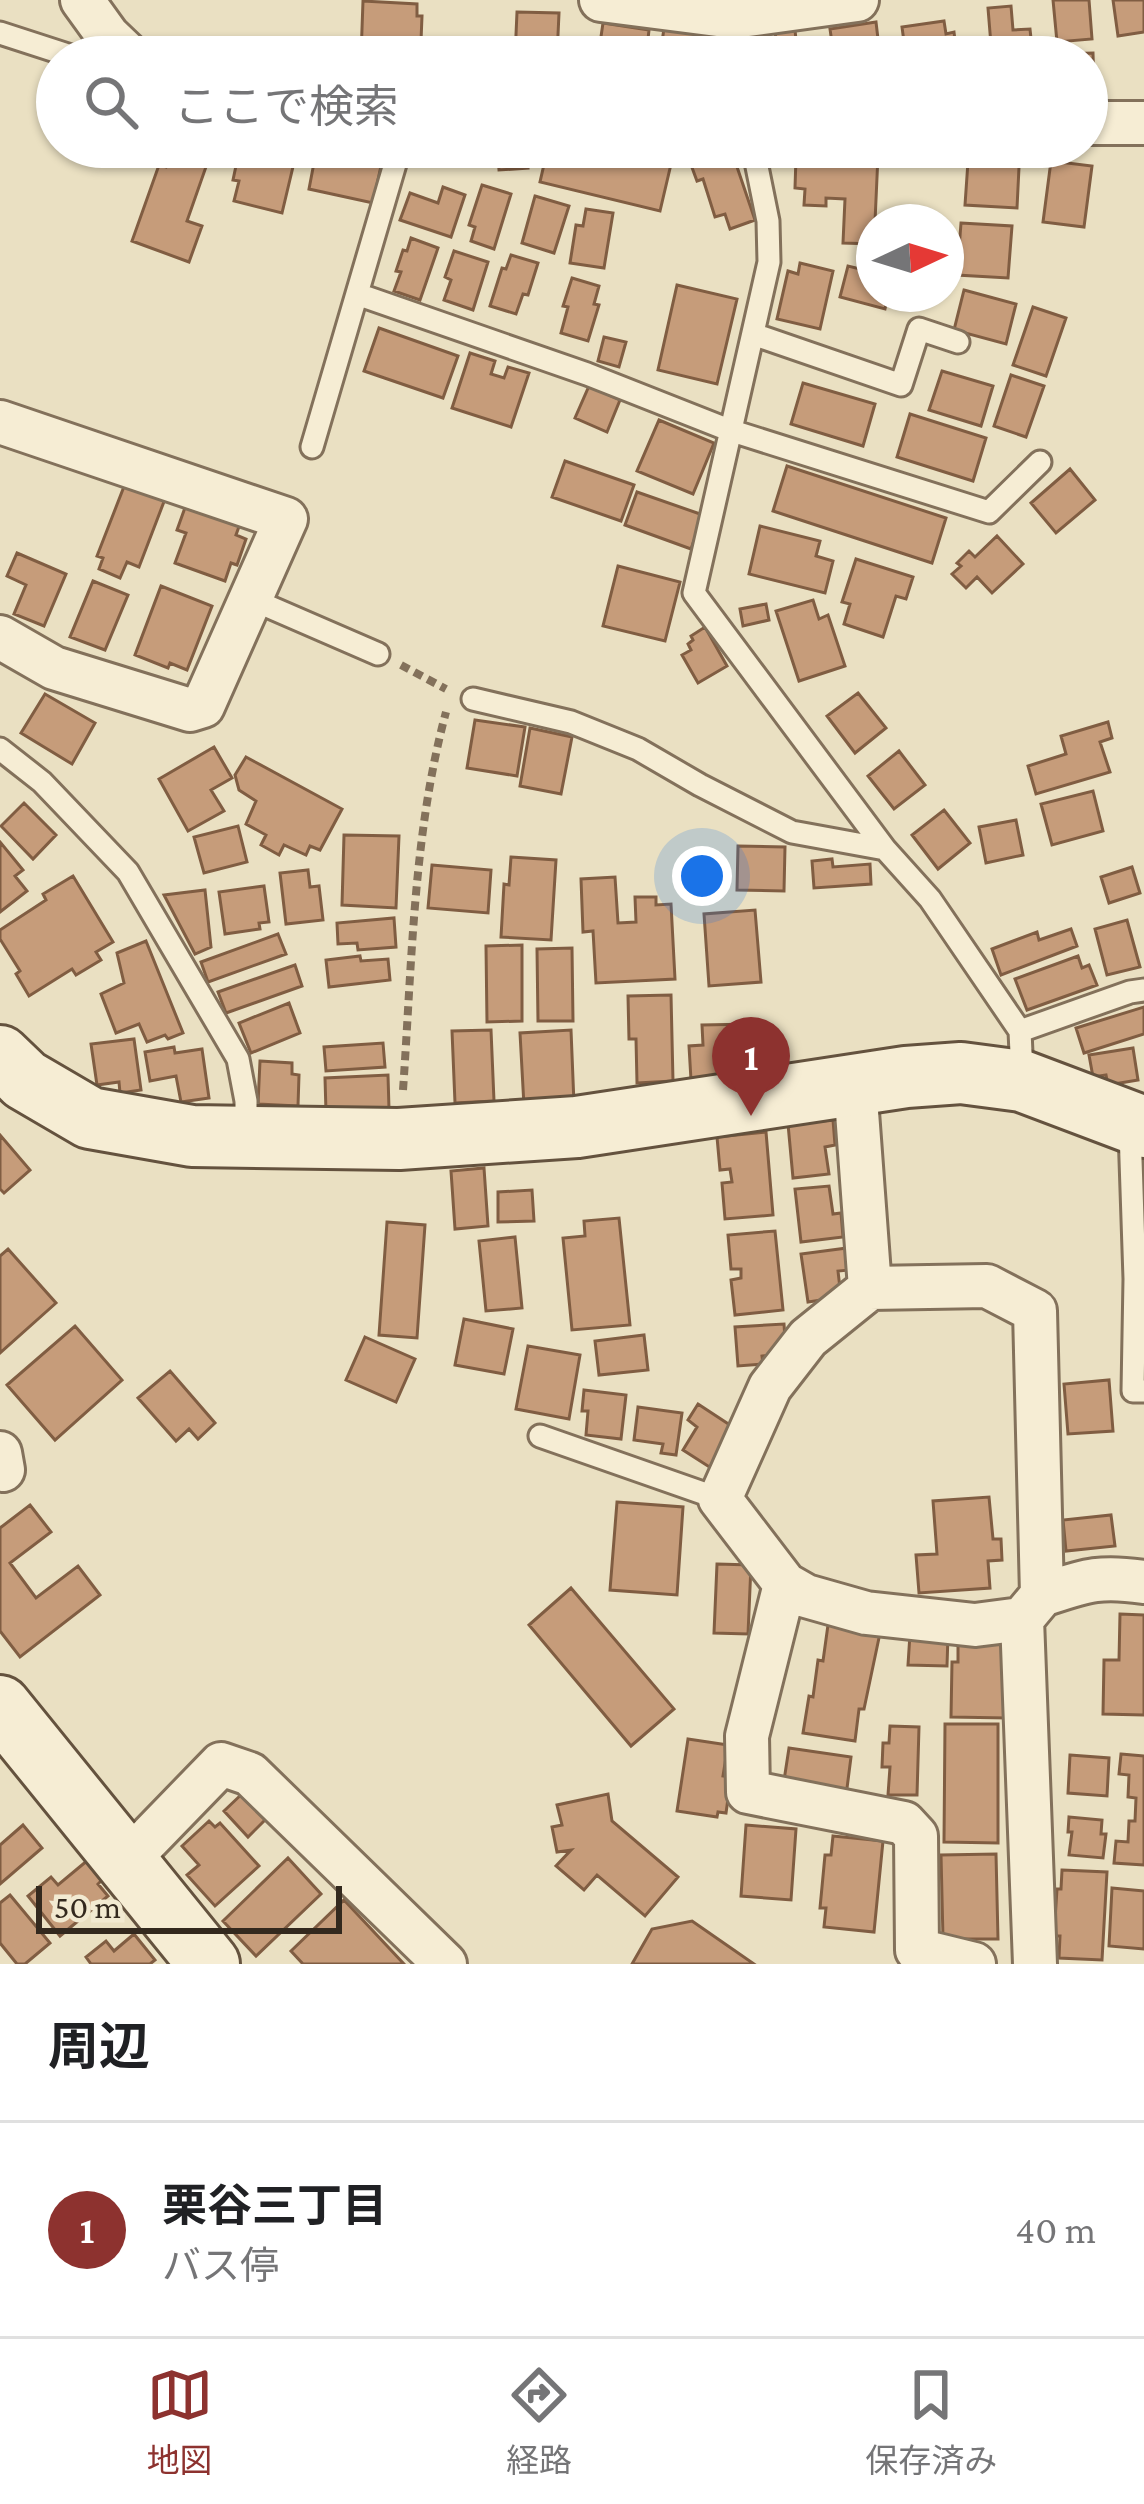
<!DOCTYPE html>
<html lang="ja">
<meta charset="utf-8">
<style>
:root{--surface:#fff;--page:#f6f6f6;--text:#202124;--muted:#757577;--line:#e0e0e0;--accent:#8d322f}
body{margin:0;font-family:"Crimson Pro","Noto Sans JP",serif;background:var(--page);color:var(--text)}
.compass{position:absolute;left:856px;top:204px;width:108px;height:108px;border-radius:50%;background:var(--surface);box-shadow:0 3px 9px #0004;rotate:86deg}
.scale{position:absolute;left:36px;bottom:30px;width:306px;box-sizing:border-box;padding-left:12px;border:6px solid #33291e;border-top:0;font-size:33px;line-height:42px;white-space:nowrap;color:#33291e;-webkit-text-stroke:9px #f2ead1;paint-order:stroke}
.you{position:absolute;left:702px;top:876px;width:42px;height:42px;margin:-30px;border:9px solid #fff;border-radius:50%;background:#1a73e8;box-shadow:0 0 0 18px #1a73e833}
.badge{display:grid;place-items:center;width:78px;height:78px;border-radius:50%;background:var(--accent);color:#fff;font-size:39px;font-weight:700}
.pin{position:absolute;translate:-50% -99px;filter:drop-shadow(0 3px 6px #0008)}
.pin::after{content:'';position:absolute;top:63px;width:42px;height:36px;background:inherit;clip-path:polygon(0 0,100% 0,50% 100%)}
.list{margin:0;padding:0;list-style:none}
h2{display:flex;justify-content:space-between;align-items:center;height:156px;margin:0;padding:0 48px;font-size:51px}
h2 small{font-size:39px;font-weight:400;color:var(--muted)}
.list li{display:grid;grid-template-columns:78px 1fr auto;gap:36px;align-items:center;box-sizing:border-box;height:216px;padding:0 48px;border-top:3px solid var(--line)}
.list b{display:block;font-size:45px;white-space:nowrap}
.list p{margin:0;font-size:39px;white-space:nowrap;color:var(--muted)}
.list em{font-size:39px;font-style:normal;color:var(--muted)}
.icon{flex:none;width:66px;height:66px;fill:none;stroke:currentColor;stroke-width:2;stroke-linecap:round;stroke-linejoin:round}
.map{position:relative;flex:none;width:1144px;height:1964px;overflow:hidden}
.search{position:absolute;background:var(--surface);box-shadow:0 3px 9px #0004;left:36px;right:36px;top:36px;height:132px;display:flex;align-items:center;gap:30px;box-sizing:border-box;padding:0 42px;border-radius:66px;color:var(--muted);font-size:45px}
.sheet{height:372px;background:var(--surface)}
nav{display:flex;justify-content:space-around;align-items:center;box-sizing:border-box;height:168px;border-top:3px solid var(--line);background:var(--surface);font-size:33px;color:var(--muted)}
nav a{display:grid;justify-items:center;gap:6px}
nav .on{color:var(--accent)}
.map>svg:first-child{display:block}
.building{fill:#c69c7a;stroke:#805d42;stroke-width:3}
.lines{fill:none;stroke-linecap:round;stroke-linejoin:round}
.lane-casing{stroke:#83715b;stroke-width:27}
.street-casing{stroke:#83715b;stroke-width:48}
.secondary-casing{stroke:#64523e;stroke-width:66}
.path{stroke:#83715b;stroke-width:8;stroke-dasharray:9 6;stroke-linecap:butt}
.lane{stroke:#f6edd4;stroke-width:21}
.street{stroke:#f6edd4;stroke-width:42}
.secondary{stroke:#f6edd4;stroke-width:60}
</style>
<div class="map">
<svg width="1144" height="1964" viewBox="0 0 1144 1964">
<rect width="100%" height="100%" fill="#eae0c2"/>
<path class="building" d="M1053,0H1089L1092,39L1057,42Z
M1113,0H1144V32L1118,36Z
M363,1L417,4V16H422L421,41H414L413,57H361Z
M1011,6L1013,30L1030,29L1033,57H992L988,8Z
M517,12L559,13L557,57H515Z
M944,21L946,34L954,32L957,57H906L902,27Z
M876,22L880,56L834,57L830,29Z
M603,23L649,30L646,57H598Z
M664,28L705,34V43L715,44L713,57H660Z
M795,30L796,40L802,39L803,55L814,54L815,57H767L765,41L776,40L775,32Z
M1093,53L1094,91L1087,92V57H1056V54Z
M240,147H283L282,150L296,154L282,213L234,201L239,181L233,180Z
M317,147H360L384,152L373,203L309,189Z
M435,147H526L528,168L499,170L498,156L436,161Z
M548,147H599L671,164L660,211L540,182Z
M707,147H718L722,162L734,158L755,220L730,229L725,214L715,217L703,179L697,181L687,154Z
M969,147H1020L1017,208L965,205Z
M171,151L207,164L187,221L202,226L189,262L132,241L159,165L166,167Z
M844,154L878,155L874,244L843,243L845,199L826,198V206L804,205L805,189L795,188L796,157L844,159Z
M1051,161L1092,166L1084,227L1043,222Z
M482,185L511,194L494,249L471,241L475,227L469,225Z
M443,187L465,195L451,237L400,220L410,193L438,203Z
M535,196L569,206L554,253L522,243Z
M586,209L613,213L604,268L570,263L576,225L583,226Z
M961,223L1012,226L1008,278L957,275Z
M411,238L438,248L420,300L394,291L401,272L396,271L403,250L407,251Z
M454,251L488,262L473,310L444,300L451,280L445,277Z
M511,255L538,263L528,295L523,294L516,314L490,306L502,268L506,269Z
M800,263L833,271L820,329L777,319L788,271L798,274Z
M865,263L874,265V294H922V297L913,295L910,306L887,300L885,309L840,297L848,266L864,270Z
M572,278L599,286L594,304L599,305L588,341L561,333L568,307L563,306Z
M677,285L737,299L717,384L658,370Z
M964,290L1016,304L1006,344L954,330Z
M1033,307L1066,318L1046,376L1013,365Z
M379,328L458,356L443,398L364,371Z
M604,337L626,342L619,367L598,361Z
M470,353L495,361L491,374L504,378L508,367L529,373L511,427L452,408Z
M942,371L993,386L981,426L929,410Z
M1011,375L1044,386L1026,437L994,426Z
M803,383L875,404L863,446L791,424Z
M589,386L620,400L607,432L575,418Z
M910,414L986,438L973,481L897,457Z
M659,420L714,443L693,494L637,471Z
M565,461L634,485L621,521L552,497Z
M787,466L946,518L932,563L773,511Z
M1070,469L1095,500L1056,533L1031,503Z
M125,484L165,499L139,567L127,562L120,578L99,569L103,558L97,556Z
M637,492L703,515L691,549L625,525Z
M187,502L241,521L236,535L246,539L237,565L231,563L225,581L175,563L186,533L177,530Z
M760,526L820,541L816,556L833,561L825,593L749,574Z
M997,536L1023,564L992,593L977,577L966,588L952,574L961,566L957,563L969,551L975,557Z
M17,553L66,574L44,626L14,614L26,585L7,576Z
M856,559L913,577L906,599L896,596L883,637L844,624L850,604L842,602Z
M618,566L680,582L665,641L603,626Z
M93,581L128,595L105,650L70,637Z
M161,586L212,606L187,670L170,663L168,668L135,655Z
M813,600L819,619L828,615L845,666L799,681L776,611Z
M766,604L769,620L743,626L740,609Z
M705,627L727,666L698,683L682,655L691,650L688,644L693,640L691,636Z
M858,693L886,728L855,753L827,716Z
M45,694L95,723L72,764L21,733Z
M475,720L525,727L517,776L467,768Z
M1108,722L1112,738L1100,742L1110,772L1036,794L1028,766L1066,754L1061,736Z
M530,728L572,737L561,794L520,786Z
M214,747L232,778L211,790L224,811L188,831L159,779Z
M899,751L925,785L894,809L868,776Z
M246,757L342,809L320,850L310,846L306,855L284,845L279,855L261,845L266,835L246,824L256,801L239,790L235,775Z
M1093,791L1103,831L1052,845L1041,804Z
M24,803L56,835L33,859L1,826Z
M944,810L970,843L938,869L912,835Z
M1016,820L1023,855L986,863L979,827Z
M238,826L247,862L204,873L194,837Z
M344,835L399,836L396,908L342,905Z
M0,842L23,870L15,876L27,891L0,912Z
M738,846L785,847L784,891L737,890Z
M511,857L556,860L551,940L501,937L504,884L509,885Z
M832,859L833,867L870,864L871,884L814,888L812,861Z
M432,865L491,870L488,913L428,908Z
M1132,867L1140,893L1109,903L1101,877Z
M308,870L310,887L319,886L323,920L286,924L280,873Z
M73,876L113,942L96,952L101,960L76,975L72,969L29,996L16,974L20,971L0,939V930L46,900L43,894Z
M615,877L618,923L636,922L635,897H656V905L671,904L675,979L596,983L593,931L583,932L581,879Z
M264,886L269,922L259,923L260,929L225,934L219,892Z
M205,890L211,947L195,954L164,895Z
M755,910L761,982L709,986L704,914Z
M394,918L396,947L358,950L357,943L338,944L337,923Z
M1127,920L1140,967L1107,975L1095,929Z
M1071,929L1077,946L1001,975L992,949L1037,932L1039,940Z
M278,934L286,954L208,982L201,962Z
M146,941L183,1033L168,1039L165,1035L147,1042L139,1024L116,1033L101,994L124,983L117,953Z
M522,945V1021L487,1022L486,946Z
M572,948L573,1021H538L537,949Z
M360,956L361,961L388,959L390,980L329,987L326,960Z
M1078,956L1082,968L1089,965L1097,985L1027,1010L1015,979Z
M295,965L302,986L226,1013L218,992Z
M671,995L673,1081L637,1083L636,1039H629L628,996Z
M289,1003L300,1033L251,1053L239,1023Z
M1144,1007V1034L1084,1053L1076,1028Z
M753,1024L755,1077L691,1080L689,1046L703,1045L702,1025Z
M491,1030L494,1101L455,1103L452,1031Z
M571,1030L574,1104L524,1106L520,1033Z
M134,1039L141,1090L120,1093L119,1082L97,1085L91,1044Z
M383,1043L385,1067L326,1071L324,1047Z
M174,1047L175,1053L202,1049L209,1098L181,1102L176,1076L150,1081L145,1052Z
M1133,1048L1138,1080L1108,1085L1106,1075L1093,1077L1089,1055Z
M260,1061L292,1063V1074L299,1075L298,1106L258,1104Z
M388,1075L389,1109L326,1112L325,1078Z
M833,1120L835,1145L825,1147L829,1174L793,1178L788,1124Z
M766,1132L773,1215L725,1219L722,1183L732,1182L730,1169L720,1170L717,1137Z
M0,1135L30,1170L4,1193L0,1189Z
M484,1168L488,1226L455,1229L451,1171Z
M829,1186L833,1214L841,1213L843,1237L801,1242L795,1189Z
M532,1190L534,1221L498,1222V1192Z
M619,1218L630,1325L572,1330L563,1238L585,1236L584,1221Z
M387,1222L425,1225L417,1338L379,1335Z
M775,1231L783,1310L735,1315L731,1280L741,1278V1269H731L728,1235Z
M515,1237L522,1308L486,1311L479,1241Z
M847,1248L850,1270L838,1271L841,1297L808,1302L801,1254Z
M8,1249L56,1303L0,1353V1256Z
M464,1319L513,1329L504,1374L455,1365Z
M784,1324L786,1354L762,1356L763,1364L738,1366L735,1327Z
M75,1326L122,1380L55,1440L7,1385Z
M644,1335L648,1370L599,1375L595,1341Z
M365,1337L415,1359L396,1402L346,1380Z
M528,1346L580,1355L569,1419L516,1409Z
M170,1371L215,1423L198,1439L189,1429L176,1441L138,1398Z
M1109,1380L1113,1431L1068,1434L1064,1384Z
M584,1390L626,1395L621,1439L586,1435L588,1411H582Z
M698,1404L736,1429L711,1468L683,1450L697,1427L688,1420Z
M638,1407L682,1413L676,1455L661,1453L663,1444L634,1440Z
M989,1497L993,1539H1001L1002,1560L988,1561L990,1588L919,1593L916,1555L937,1554L933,1501Z
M617,1502L683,1507L677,1595L610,1590Z
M30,1505L51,1532L10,1563L36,1598L78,1566L100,1595L20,1657L0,1631V1528Z
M1111,1515L1115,1546L1066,1551L1063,1520Z
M717,1564L751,1565L748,1634L714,1633Z
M571,1588L674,1709L631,1746L529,1625Z
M1120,1614L1144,1615V1715L1103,1714L1104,1660H1119Z
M828,1625L880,1633L864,1709H859L855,1741L803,1733L809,1696L813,1697L818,1660L823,1661Z
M910,1634L948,1635L947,1666L908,1665Z
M958,1641H1005L1007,1718L951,1717L952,1662H958Z
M945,1724H998V1843L944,1842Z
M890,1726L919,1727L917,1795H888L890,1767H882L883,1743H889Z
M688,1739L728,1745L723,1776L731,1777L726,1813L718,1812L717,1817L677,1811Z
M789,1748L851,1757L846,1796L783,1787Z
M1121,1754L1144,1756V1865L1114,1863L1116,1841L1128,1842L1129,1821H1135L1136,1798L1128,1797L1129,1775L1119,1774Z
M1070,1755L1109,1758L1107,1796L1068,1793Z
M245,1791L269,1816L248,1837L224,1811Z
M608,1794L612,1821L678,1877L645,1916L597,1875L584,1890L556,1866L571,1850L557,1852L552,1827L562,1825L557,1805Z
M1069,1817L1102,1820L1101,1834H1106L1103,1858L1069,1855L1072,1832H1068Z
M209,1821L215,1827L220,1823L259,1866L215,1906L187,1875L199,1865L182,1846Z
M23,1825L42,1848L0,1884V1845Z
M746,1825L796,1829L791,1900L741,1896Z
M833,1836L883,1841L874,1932L824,1927L826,1908H820L825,1855H831Z
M996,1854L998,1939H943L941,1855Z
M288,1858L321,1894L256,1956L223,1921Z
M88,1860L103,1879L98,1884L108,1896L60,1936L28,1896L51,1877L58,1885Z
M1062,1870L1107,1872L1102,1960L1059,1958L1060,1936H1054L1057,1889H1061Z
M1112,1888L1144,1891V1949L1109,1946Z
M10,1895L50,1943L25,1964H17L0,1943V1903Z
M344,1900L404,1964H303L291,1951Z
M692,1921L754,1964H632L652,1929Z
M134,1934L155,1960L150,1964H91L86,1957L106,1941L114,1951Z"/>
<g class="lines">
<defs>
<path id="lane" d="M733,17L739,57
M0,33L74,57
M753,147L768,221L769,262L694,593L885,849L930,899L1020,1031L1022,1075
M357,294L587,374L729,430L989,512L1040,462
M753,334L901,385L919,329L958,342
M312,447L400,147
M251,599L378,654
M473,699L571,722L638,749L700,785L792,832L885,849
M0,749L42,782L128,872L238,1059L246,1101V1131
M1020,1031L1130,992L1144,990
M1130,1130L1135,1279L1133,1391H1144
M540,1436L720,1499"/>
<path id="street" d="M82,0L108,36L130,57
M601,0L733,17L857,0
M1087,123H1144
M0,422L286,519L203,706L190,710L54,668L0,637
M855,1085L870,1288
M0,1453L3,1470
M785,1584L747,1736L748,1792L904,1823L916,1836L917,1950L974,1964
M1042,1595C1085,1581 1098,1575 1144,1582
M1022,1619L975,1625L866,1613L806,1596L785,1584L720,1499L770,1387L808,1338L870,1288L987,1286L1035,1311L1042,1595L1022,1619L1035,1964
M126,1862L221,1764L250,1774L445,1964"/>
<path id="secondary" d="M0,1056L25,1080L90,1118L192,1136L399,1139L577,1127L906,1077L961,1073L1022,1081L1144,1127
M0,1706L209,1964"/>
</defs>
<use href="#lane" class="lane-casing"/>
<use href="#street" class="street-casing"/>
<use href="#secondary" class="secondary-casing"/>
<path class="path" d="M401,665L446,689
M403,1090C412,964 413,834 446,712"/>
<use href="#lane" class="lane"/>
<use href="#street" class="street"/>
<use href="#secondary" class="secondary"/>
</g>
</svg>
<svg class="compass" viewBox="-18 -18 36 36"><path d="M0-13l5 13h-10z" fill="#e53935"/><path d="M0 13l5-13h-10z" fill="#757577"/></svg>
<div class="scale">50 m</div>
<div class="you"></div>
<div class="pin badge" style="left:751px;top:1116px">1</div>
<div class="search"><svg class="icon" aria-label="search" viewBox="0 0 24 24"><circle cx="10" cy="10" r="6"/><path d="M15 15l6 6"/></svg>ここで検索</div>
</div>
<section class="sheet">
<h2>周辺<small></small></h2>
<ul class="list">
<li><span class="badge">1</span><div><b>栗谷三丁目</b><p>バス停</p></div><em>40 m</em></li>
</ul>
</section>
<nav>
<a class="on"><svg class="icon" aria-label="map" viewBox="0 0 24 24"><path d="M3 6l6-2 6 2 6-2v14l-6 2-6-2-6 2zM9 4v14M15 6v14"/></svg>地図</a>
<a><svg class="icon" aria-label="directions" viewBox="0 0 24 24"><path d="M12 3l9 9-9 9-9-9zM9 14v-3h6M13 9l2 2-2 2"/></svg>経路</a>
<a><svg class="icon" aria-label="saved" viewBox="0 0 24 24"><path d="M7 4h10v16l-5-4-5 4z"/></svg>保存済み</a>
</nav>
